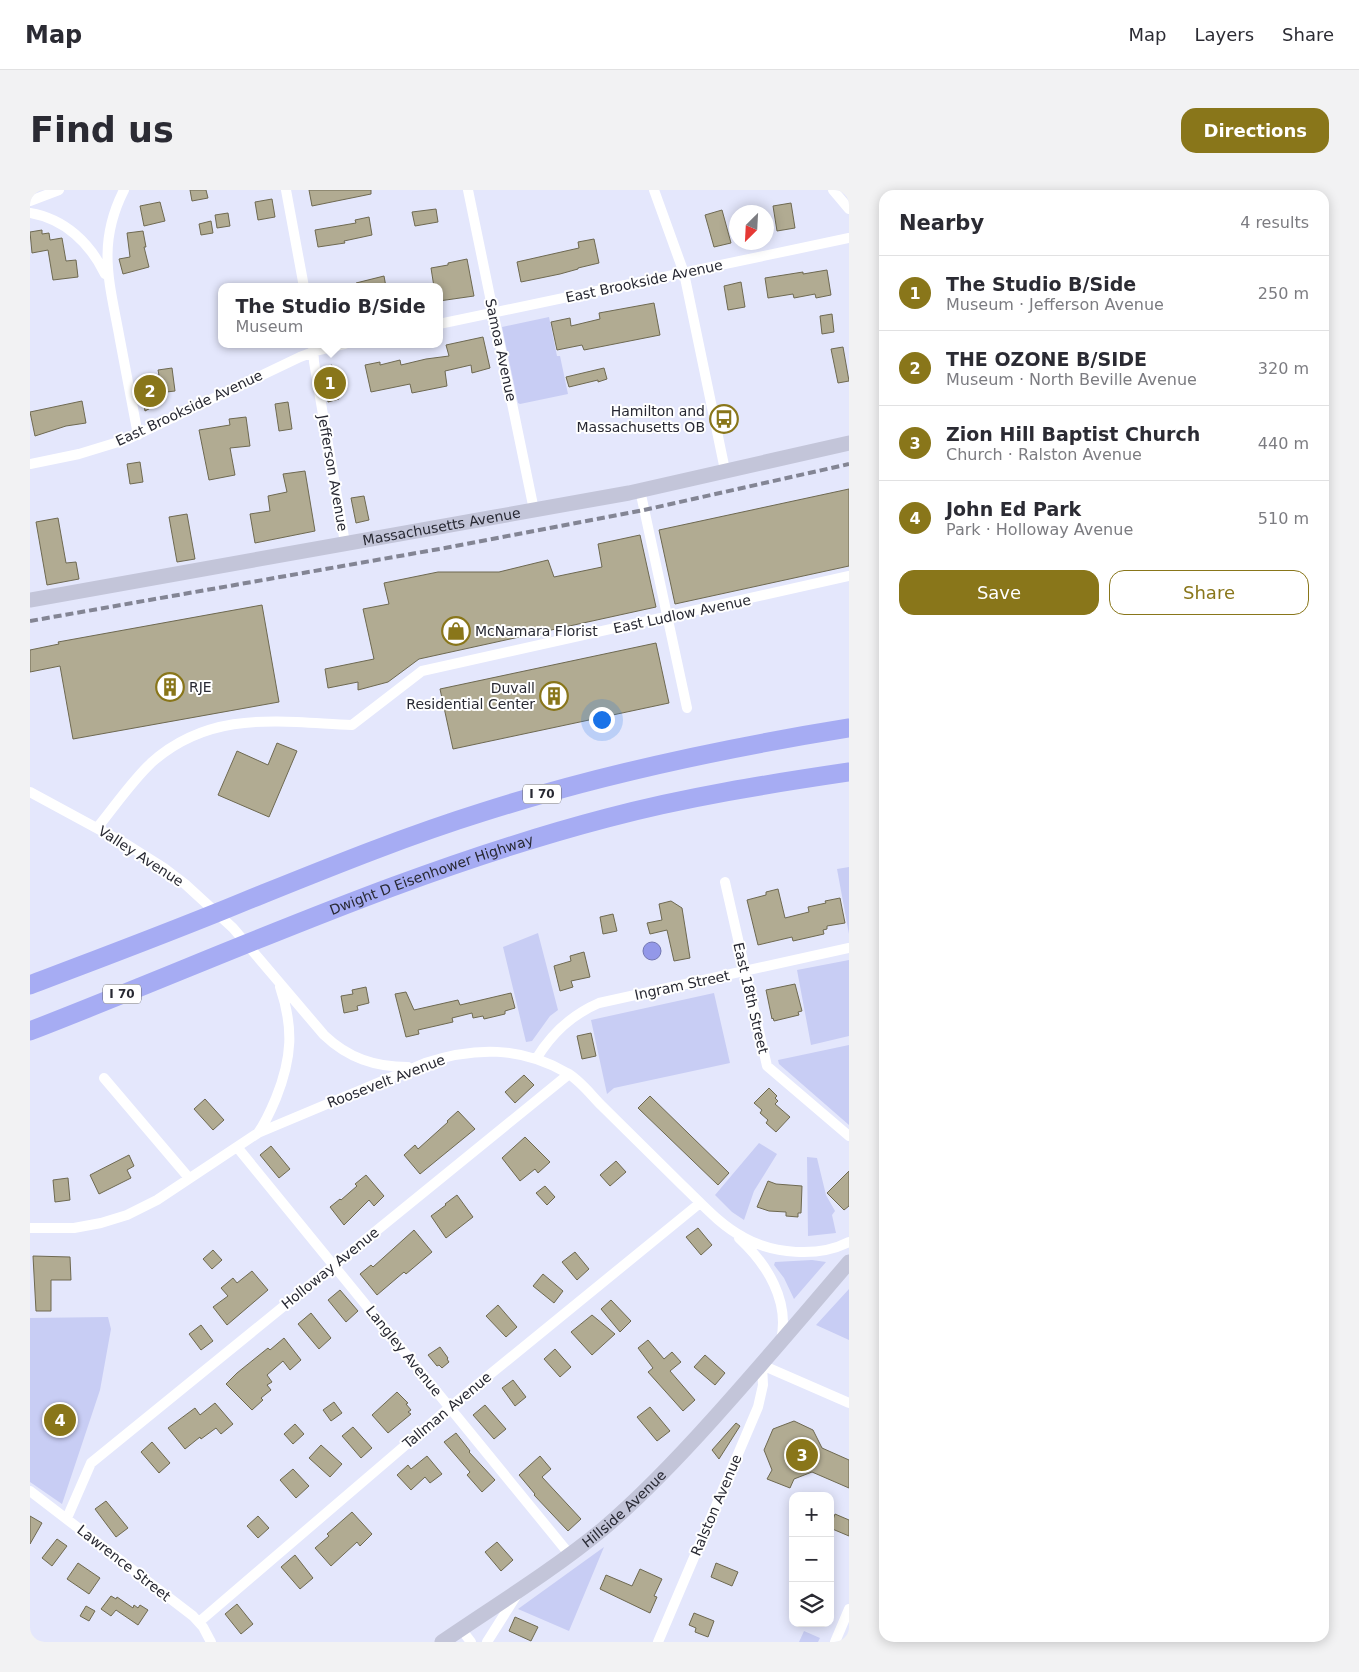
<!DOCTYPE html>
<meta charset="utf-8">
<style>
:root{--surface:#fff;--page:#f2f2f3;--text:#2b2b33;--muted:#7c7c81;--line:#e1e1e2;--accent:#89761a}
body{margin:0;font-family:"DejaVu Sans",sans-serif;background:var(--page);color:var(--text)}
.controls{position:absolute;right:15px;bottom:15px;display:grid;overflow:hidden;border-radius:10px;box-shadow:0 2px 12px #0003}
.controls button{width:45px;height:45px;display:grid;place-items:center;padding:0;border:0;border-bottom:1px solid var(--line);background:var(--surface);color:var(--text);font:25px sans-serif}
.compass{position:absolute;left:699px;top:15px;width:45px;height:45px;border-radius:50%;background:var(--surface);box-shadow:0 2px 12px #0003;rotate:204deg}
.you{position:absolute;left:571px;top:529px;width:18px;height:18px;margin:-12px;border:4px solid #fff;border-radius:50%;background:#1a73e8;box-shadow:0 0 0 8px #1a73e833}
.badge{display:grid;place-items:center;width:32px;height:32px;border-radius:50%;background:var(--accent);color:#fff;font-size:16px;font-weight:700}
.pin{position:absolute;translate:-50% -50%;border:2px solid #fff;box-shadow:0 1px 5px #0006}
.popup{position:absolute;left:188px;top:93px;width:225px;height:65px;box-sizing:border-box;display:grid;place-content:center;border-radius:10px;background:var(--surface);filter:drop-shadow(0 1px 4px #0005);font-size:16px;white-space:nowrap;color:var(--muted)}
.popup b{font-size:19px;color:var(--text)}
.popup::after{content:'';position:absolute;left:50%;top:100%;margin-left:-10px;border:10px solid transparent;border-top-color:var(--surface)}
.list{margin:0;padding:0;list-style:none}
h2{display:flex;justify-content:space-between;align-items:center;height:65px;margin:0;padding:0 20px;font-size:21px}
h2 small{font-size:16px;font-weight:400;color:var(--muted)}
.list li{display:grid;grid-template-columns:32px 1fr auto;gap:15px;align-items:center;box-sizing:border-box;height:75px;padding:0 20px;border-top:1px solid var(--line)}
.list b{display:block;font-size:19px;white-space:nowrap}
.list p{margin:0;font-size:16px;white-space:nowrap;color:var(--muted)}
.list em{font-size:16px;font-style:normal;color:var(--muted)}
.actions{display:flex;gap:10px;padding:15px 20px}
.actions a{flex:1;padding:11px 0;border:1px solid var(--accent);border-radius:15px;text-align:center;font-size:18px;color:var(--accent)}
.actions .main{background:var(--accent);color:#fff}
.icon{flex:none;width:28px;height:28px;fill:none;stroke:currentColor;stroke-width:2;stroke-linecap:round;stroke-linejoin:round}
.map{position:relative;flex:none;width:819px;height:1452px;overflow:hidden;border-radius:15px}
header{display:flex;align-items:center;gap:30px;box-sizing:border-box;height:70px;padding:0 25px;background:var(--surface);border-bottom:1px solid var(--line)}
header strong{font-size:24px}
nav{display:flex;gap:28px;margin-inline-start:auto;font-size:18px}
.intro{display:flex;align-items:center;justify-content:space-between;box-sizing:border-box;height:120px;padding:0 30px}
h1{margin:0;font-size:35px}
.button{padding:12px 22px;border-radius:15px;background:var(--accent);color:#fff;font-size:18px;font-weight:700}
main{display:flex;gap:30px;padding:0 30px}
aside{flex:1;background:var(--surface);border-radius:15px;box-shadow:0 2px 12px #0003}
.map>svg:first-child{display:block}
.green{fill:#c8cdf4}
.water{fill:#9398e9;stroke:#7377b2}
.building{fill:#b1ab92;stroke:#6e6951}
.lines{fill:none;stroke-linecap:round;stroke-linejoin:round}
.street{stroke:#fff;stroke-width:10}
.secondary{stroke:#c3c5d9;stroke-width:15}
.highway{stroke:#a6acf3;stroke-width:19}
.rail{stroke:#838594;stroke-width:4;stroke-dasharray:8 4;stroke-linecap:butt}
.labels{text-anchor:middle;stroke-width:4;stroke-linejoin:round;paint-order:stroke}
.shield{fill:#fff;stroke:#686970;stroke-width:1}
.shield-label{font-size:12px;font-weight:bold;fill:#282933}
.street-label{font-size:14px;fill:#282933;stroke:#fff}
.poi-label{font-size:14px;fill:#282933;stroke:#fff;text-anchor:end}
</style>
<header>
<strong>Map</strong>
<nav><a>Map</a><a>Layers</a><a>Share</a></nav>
</header>
<div class="intro"><h1>Find us</h1><a class="button">Directions</a></div>
<main>
<div class="map">
<svg width="819" height="1452" viewBox="0 0 819 1452">
<rect width="100%" height="100%" fill="#e4e7fc"/>
<path class="green" d="M519,127L527,166H530L538,204L490,214L488,213L472,137Z
M819,677V744L807,679Z
M508,743L528,820L520,826L502,851L496,852L473,757Z
M819,770V846L781,855L767,780Z
M684,803L700,873L584,898L577,904L561,830Z
M819,855V935L749,874L748,870Z
M729,953L747,964L724,1001L714,1030L702,1022L685,1005Z
M777,967L787,968L796,1005L805,1021L802,1025L806,1043L778,1046Z
M782,1070L796,1072L764,1109L754,1088L744,1075L745,1072Z
M819,1099V1150L786,1135Z
M78,1127L81,1139L70,1200L32,1314L0,1292V1128Z
M574,1357L539,1441L488,1419Z
M774,1441L790,1448L788,1452H769Z"/>
<path class="water" d="M613 761a9 9 0 1 1 18 0a9 9 0 1 1-18 0Z"/>
<path class="building" d="M160,0H176L178,8L162,11Z
M279,0H341V4L282,16Z
M242,9L245,27L228,30L225,12Z
M130,12L135,31L114,36L110,16Z
M761,13L765,38L747,41L743,16Z
M406,19L408,32L385,36L382,22Z
M692,20L701,53L684,57L675,25Z
M198,23L200,36L187,38L185,25Z
M339,27L342,45L314,51L315,53L288,57L285,40L326,33L325,30Z
M181,31L183,43L171,45L169,34Z
M12,40V44L19,43L20,50L32,48L36,71L46,70L48,87L23,90L18,60L2,63L0,42Z
M113,41L116,57H114L119,77L93,84L89,69L100,67L97,43Z
M564,49L569,73L548,78V79L530,84L491,92L487,72L549,58L548,52Z
M437,69L444,106L409,111V97H404L401,78L418,75V73Z
M797,80L801,105L786,108L785,104L764,108L763,104L738,108L735,88L773,82V84Z
M354,86L356,97H326V93Z
M711,92L715,117L698,120L694,96Z
M624,113L630,145L554,160L552,155L527,160L521,132L540,128L541,136L570,129L569,123Z
M802,124L804,142L792,144L790,126Z
M453,147L460,178L442,183L441,175L415,181L417,196L382,203L380,194L341,202L335,175L350,172V175L370,170L371,175L396,169L419,166L416,155Z
M813,157L819,191L808,193L801,159Z
M302,175L309,209L298,212L292,178Z
M142,178L145,201L128,203L130,213L115,221L109,189L129,185L128,180Z
M574,178L577,189L568,192V190L539,197L536,187Z
M52,211L56,233L36,236L5,246L0,222Z
M258,212L262,239L249,241L245,214Z
M216,227L220,256L200,258L205,285L179,290L169,240L200,235L199,229Z
M110,272L113,292L100,294L97,274Z
M275,281L285,341L225,353L220,324L240,321L238,306L257,302L253,284Z
M819,299V376L645,414L629,340Z
M334,306L339,330L326,333L321,308Z
M157,324L165,369L147,372L139,327Z
M28,328L36,373L46,372L49,389L17,395L6,332Z
M610,345L626,417L389,469L358,492L328,500V492L298,498L295,479L344,469L333,419L359,414L354,393L408,382H469L518,370L524,387L572,377L568,354Z
M232,415L249,512L43,549L30,476L0,482V460L29,454L28,452Z
M626,453L639,513L423,559L410,499Z
M247,553L267,561L239,627L188,605L207,561L238,575Z
M748,699L755,728L779,722L778,717L796,713L795,711L810,708L815,733L797,736V739L793,740L794,744L763,751L762,747L728,755L717,710L736,705V702Z
M641,711L652,718L660,768L644,771L637,740L620,744L617,733L632,730L629,714Z
M583,724L587,741L573,744L570,727Z
M554,762L560,787L541,791L543,797L530,801L524,776L541,771L540,766Z
M765,794L772,821L768,822L769,825L744,831L743,828L742,829L736,800Z
M336,797L339,813L327,816L328,820L314,823L311,806L323,804L322,800Z
M376,802L384,820L428,810L430,815L481,803L485,818L475,821V824L454,829L453,826L443,828L442,823L422,828L423,832L388,840L389,844L376,847L365,804Z
M561,843L566,866L552,869L547,846Z
M494,885L504,895L485,913L475,902Z
M739,898L747,906L745,908L748,911L745,914L760,927L746,942L736,933L738,930L730,923L732,920L724,913Z
M620,906L699,983L688,995L608,918Z
M175,909L194,930L183,940L164,919Z
M428,921L445,939L390,984L374,965L385,955L388,959L418,932L417,931Z
M495,947L520,972L508,983L505,979L490,991L472,968Z
M241,956L260,979L249,988L230,965Z
M99,965L104,976L97,980L101,988L69,1004L60,985Z
M586,971L596,982L580,996L570,985Z
M819,981V1016L814,1020L797,1003Z
M336,985L354,1006L344,1016L339,1010L314,1035L300,1017L310,1009L311,1010L327,996L325,994Z
M38,988L40,1010L25,1012L23,990Z
M738,991L746,994L772,996L771,1023H768V1027L756,1026V1022L739,1021L727,1017Z
M515,996L525,1007L517,1015L506,1003Z
M427,1005L443,1027L416,1048L401,1026L416,1015L415,1014Z
M668,1038L682,1055L671,1065L656,1047Z
M384,1040L402,1062L376,1084L374,1082L347,1105L330,1084L341,1075L343,1077Z
M183,1060L192,1070L182,1079L173,1069Z
M545,1062L559,1079L547,1090L532,1072Z
M3,1066L40,1067L41,1090H21V1121H6Z
M222,1081L238,1100L197,1135L183,1117L198,1106L191,1098L203,1088L207,1093Z
M513,1084L533,1101L524,1113L503,1096Z
M310,1100L328,1121L316,1132L298,1110Z
M581,1110L601,1131L590,1142L571,1119Z
M468,1115L487,1137L476,1147L456,1126Z
M281,1123L301,1148L289,1159L268,1134Z
M562,1125L585,1144L562,1165L541,1142Z
M171,1135L183,1151L171,1160L159,1144Z
M254,1148L271,1170L260,1180L253,1171L237,1185L242,1192L237,1195L241,1200L231,1208L233,1210L222,1220L196,1194L207,1183L238,1158L240,1160Z
M618,1150L634,1169L642,1162L651,1172L640,1181L665,1210L653,1221L618,1182L623,1178L608,1158Z
M410,1157L418,1168L417,1169L419,1172L412,1178L409,1175L407,1176L398,1165Z
M525,1159L541,1177L530,1187L514,1169Z
M675,1165L695,1183L685,1195L664,1177Z
M483,1190L496,1207L485,1216L472,1198Z
M367,1202L378,1213L376,1214L381,1220L378,1222L381,1224L358,1243L342,1225Z
M304,1212L312,1223L301,1231L293,1220Z
M185,1213L203,1234L191,1244L186,1238L171,1249L170,1247L155,1259L138,1238L165,1218L170,1225Z
M455,1215L476,1239L464,1249L443,1225Z
M620,1217L640,1241L627,1251L607,1227Z
M764,1231L783,1240L792,1258L819,1270V1298L782,1282L764,1289L760,1298L737,1289L742,1280L734,1260L743,1239Z
M706,1233L710,1236L689,1269L682,1260Z
M265,1234L274,1244L263,1254L254,1244Z
M323,1237L342,1258L331,1268L312,1246Z
M426,1243L440,1261L439,1262L465,1290L452,1302L437,1285L440,1282L414,1252Z
M122,1252L140,1273L129,1283L111,1262Z
M291,1255L312,1274L300,1287L279,1268Z
M397,1266L412,1284L400,1293L395,1287L381,1300L367,1285L378,1275L381,1279Z
M510,1266L521,1279L512,1287L551,1329L538,1341L504,1305L505,1304L489,1285Z
M263,1279L279,1296L266,1308L250,1290Z
M76,1311L98,1338L86,1347L65,1319Z
M322,1322L342,1344L330,1356L327,1352L301,1376L285,1358L299,1346L297,1344Z
M805,1324L819,1330V1346L800,1338Z
M0,1326L12,1333L0,1354Z
M228,1326L239,1338L228,1348L217,1336Z
M27,1349L37,1356L22,1376L12,1368Z
M467,1352L483,1370L471,1381L455,1362Z
M265,1365L283,1388L270,1399L251,1377Z
M48,1373L70,1388L59,1404L37,1389Z
M686,1373L708,1382L702,1396L681,1387Z
M610,1379L632,1389L624,1406L627,1407L620,1423L570,1399L576,1385L602,1396Z
M81,1406L86,1409L87,1407L103,1418L104,1415L108,1418L110,1415L118,1420L108,1435L86,1420L81,1426L71,1419Z
M207,1414L223,1434L211,1444L195,1424Z
M56,1416L65,1421L59,1431L50,1426Z
M664,1423L684,1431L678,1447L665,1442L666,1438L659,1435Z
M485,1427L508,1437L501,1451L479,1441Z"/>
<g class="lines">
<path class="street" d="M94,0C66,55 80,94 90,150C96,182 102,213 108,245
M256,0L274,97
M438,0L504,320
M624,0L654,83L695,280
M803,0L819,19
M0,11L29,0
M0,23C35,29 60,53 75,84
M409,134L819,48
M283,154L284,172L315,353
M0,274L49,264L98,249L270,167L286,161L315,154
M610,300L657,518
M0,602L96,654L134,678L155,694L203,738L294,845C318,868 345,877 378,877
M67,638C85,616 101,592 121,573C181,519 250,532 322,535L392,481L819,386
M695,692L737,876L819,946
M506,869C522,843 541,825 569,813L819,758
M74,888L159,988
M228,943C236,932 241,920 246,908C262,868 264,838 250,797
M207,957L540,1365
M0,1038H44L71,1033L97,1025L127,1010L228,943L395,873C444,857 491,856 537,883C550,890 561,905 572,916C599,943 626,969 653,996C672,1014 690,1035 713,1047C743,1064 788,1068 819,1052
M709,1048C737,1074 760,1111 751,1150
M732,1175L819,1213
M0,1301L163,1426L173,1437L181,1452
M37,1328L61,1273L539,884
M169,1432L420,1217L670,1013
M431,1439L441,1452
M457,1452L486,1406
M628,1452L728,1217L733,1195L732,1175
M805,1452L819,1419"/>
<g class="secondary">
<path id="s1" d="M0,410L599,303L819,253"/>
<path id="s2" d="M412,1452C466,1415 522,1381 573,1339C613,1305 648,1268 683,1229C729,1178 774,1125 819,1072"/>
</g>
<g class="highway">
<path d="M0,795C73,767 146,740 218,710C295,679 373,647 453,622C572,584 695,558 819,538"/>
<path id="s3" d="M0,841C191,767 378,680 577,628C656,607 738,594 819,582"/>
</g>
<path class="rail" d="M0,431L415,358L614,320L819,274"/>
</g>
<defs>
<symbol id="bus-ring" viewBox="-11 -11 22 22"><circle r="9.5" fill="#fff" stroke="#89761a" stroke-width="1.5"/><path d="M-5-6H5V4H4V6H2V4H-2V6H-4V4H-5ZM-3.5-4V0h7V-4ZM-3.5 1.2v1.5H-2V1.2ZM2 1.2v1.5H3.5V1.2Z" fill="#89761a"/></symbol>
<symbol id="shop-ring" viewBox="-11 -11 22 22"><circle r="9.5" fill="#fff" stroke="#89761a" stroke-width="1.5"/><path d="M-5-2.5h2.3a2.7 3.5 0 0 1 5.4 0H5L5.5 6h-11ZM-1.5-2.5h3a1.5 2.3 0 0 0-3 0Z" fill="#89761a"/></symbol>
<symbol id="building-ring" viewBox="-11 -11 22 22"><circle r="9.5" fill="#fff" stroke="#89761a" stroke-width="1.5"/><path d="M-4-6H4V6H1V3H-1V6H-4ZM-2.5-4.3h1.7v1.8h-1.7ZM.8-4.3h1.7v1.8H.8ZM-2.5-1h1.7V.8h-1.7ZM.8-1h1.7V.8H.8Z" fill="#89761a"/></symbol>
</defs>
<g fill-rule="evenodd">
<use href="#bus-ring" x="678" y="213" width="32" height="32"/>
<use href="#shop-ring" x="410" y="425" width="32" height="32"/>
<use href="#building-ring" x="124" y="481" width="32" height="32"/>
<use href="#building-ring" x="508" y="490" width="32" height="32"/>
</g>
<g class="labels">
<g class="shield">
<rect x="493" y="594.5" width="38" height="19" rx="4"/>
<rect x="73" y="794.5" width="38" height="19" rx="4"/>
</g>
<g class="shield-label">
<text x="512" y="608">I 70</text>
<text x="92" y="808">I 70</text>
</g>
<g class="street-label">
<text transform="translate(614 91) rotate(-12)" y="5">East Brookside Avenue</text>
<text transform="translate(471 160) rotate(78)" y="5">Samoa Avenue</text>
<text transform="translate(159 218) rotate(-25)" y="5">East Brookside Avenue</text>
<text transform="translate(303 283) rotate(80)" y="5">Jefferson Avenue</text>
<text dy="5" stroke="none"><textPath href="#s1" startOffset="418">Massachusetts Avenue</textPath></text>
<text transform="translate(652 424) rotate(-12)" y="5">East Ludlow Avenue</text>
<text transform="translate(111 666) rotate(33)" y="5">Valley Avenue</text>
<text dy="5" stroke="none"><textPath href="#s3" startOffset="431">Dwight D Eisenhower Highway</textPath></text>
<text transform="translate(652 795) rotate(-12)" y="5">Ingram Street</text>
<text transform="translate(721 808) rotate(77)" y="5">East 18th Street</text>
<text transform="translate(356 891) rotate(-21)" y="5">Roosevelt Avenue</text>
<text transform="translate(300 1078) rotate(-39)" y="5">Holloway Avenue</text>
<text transform="translate(374 1161) rotate(51)" y="5">Langley Avenue</text>
<text transform="translate(417 1220) rotate(-40)" y="5">Tallman Avenue</text>
<text transform="translate(686 1315) rotate(-67)" y="5">Ralston Avenue</text>
<text dy="5" stroke="none"><textPath href="#s2" startOffset="226">Hillside Avenue</textPath></text>
<text transform="translate(94 1373) rotate(38)" y="5">Lawrence Street</text>
</g>
<g class="poi-label">
<text x="675" y="226">Hamilton and<tspan x="675" dy="16">Massachusetts OB</tspan></text>
<text x="445" y="446" text-anchor="start">McNamara Florist</text>
<text x="159" y="502" text-anchor="start">RJE</text>
<text x="505" y="503">Duvall<tspan x="505" dy="16">Residential Center</tspan></text>
</g>
</g>
</svg>
<div class="controls">
<button>+</button>
<button>−</button>
<button><svg class="icon" aria-label="layers" viewBox="0 0 24 24"><path d="M12 4l9 5-9 5-9-5zM3 14l9 5 9-5"/></svg></button>
</div>
<svg class="compass" viewBox="-18 -18 36 36"><path d="M0-13l5 13h-10z" fill="#e53935"/><path d="M0 13l5-13h-10z" fill="#7c7c81"/></svg>
<div class="you"></div>
<div class="pin badge" style="left:300px;top:193px">1</div>
<div class="popup"><b>The Studio B/Side</b>Museum</div>
<div class="pin badge" style="left:120px;top:201px">2</div>
<div class="pin badge" style="left:772px;top:1265px">3</div>
<div class="pin badge" style="left:30px;top:1230px">4</div>
</div>
<aside>
<h2>Nearby<small>4 results</small></h2>
<ul class="list">
<li><span class="badge">1</span><div><b>The Studio B/Side</b><p>Museum · Jefferson Avenue</p></div><em>250 m</em></li>
<li><span class="badge">2</span><div><b>THE OZONE B/SIDE</b><p>Museum · North Beville Avenue</p></div><em>320 m</em></li>
<li><span class="badge">3</span><div><b>Zion Hill Baptist Church</b><p>Church · Ralston Avenue</p></div><em>440 m</em></li>
<li><span class="badge">4</span><div><b>John Ed Park</b><p>Park · Holloway Avenue</p></div><em>510 m</em></li>
</ul>
<div class="actions"><a class="main">Save</a><a>Share</a></div>
</aside>
</main>
